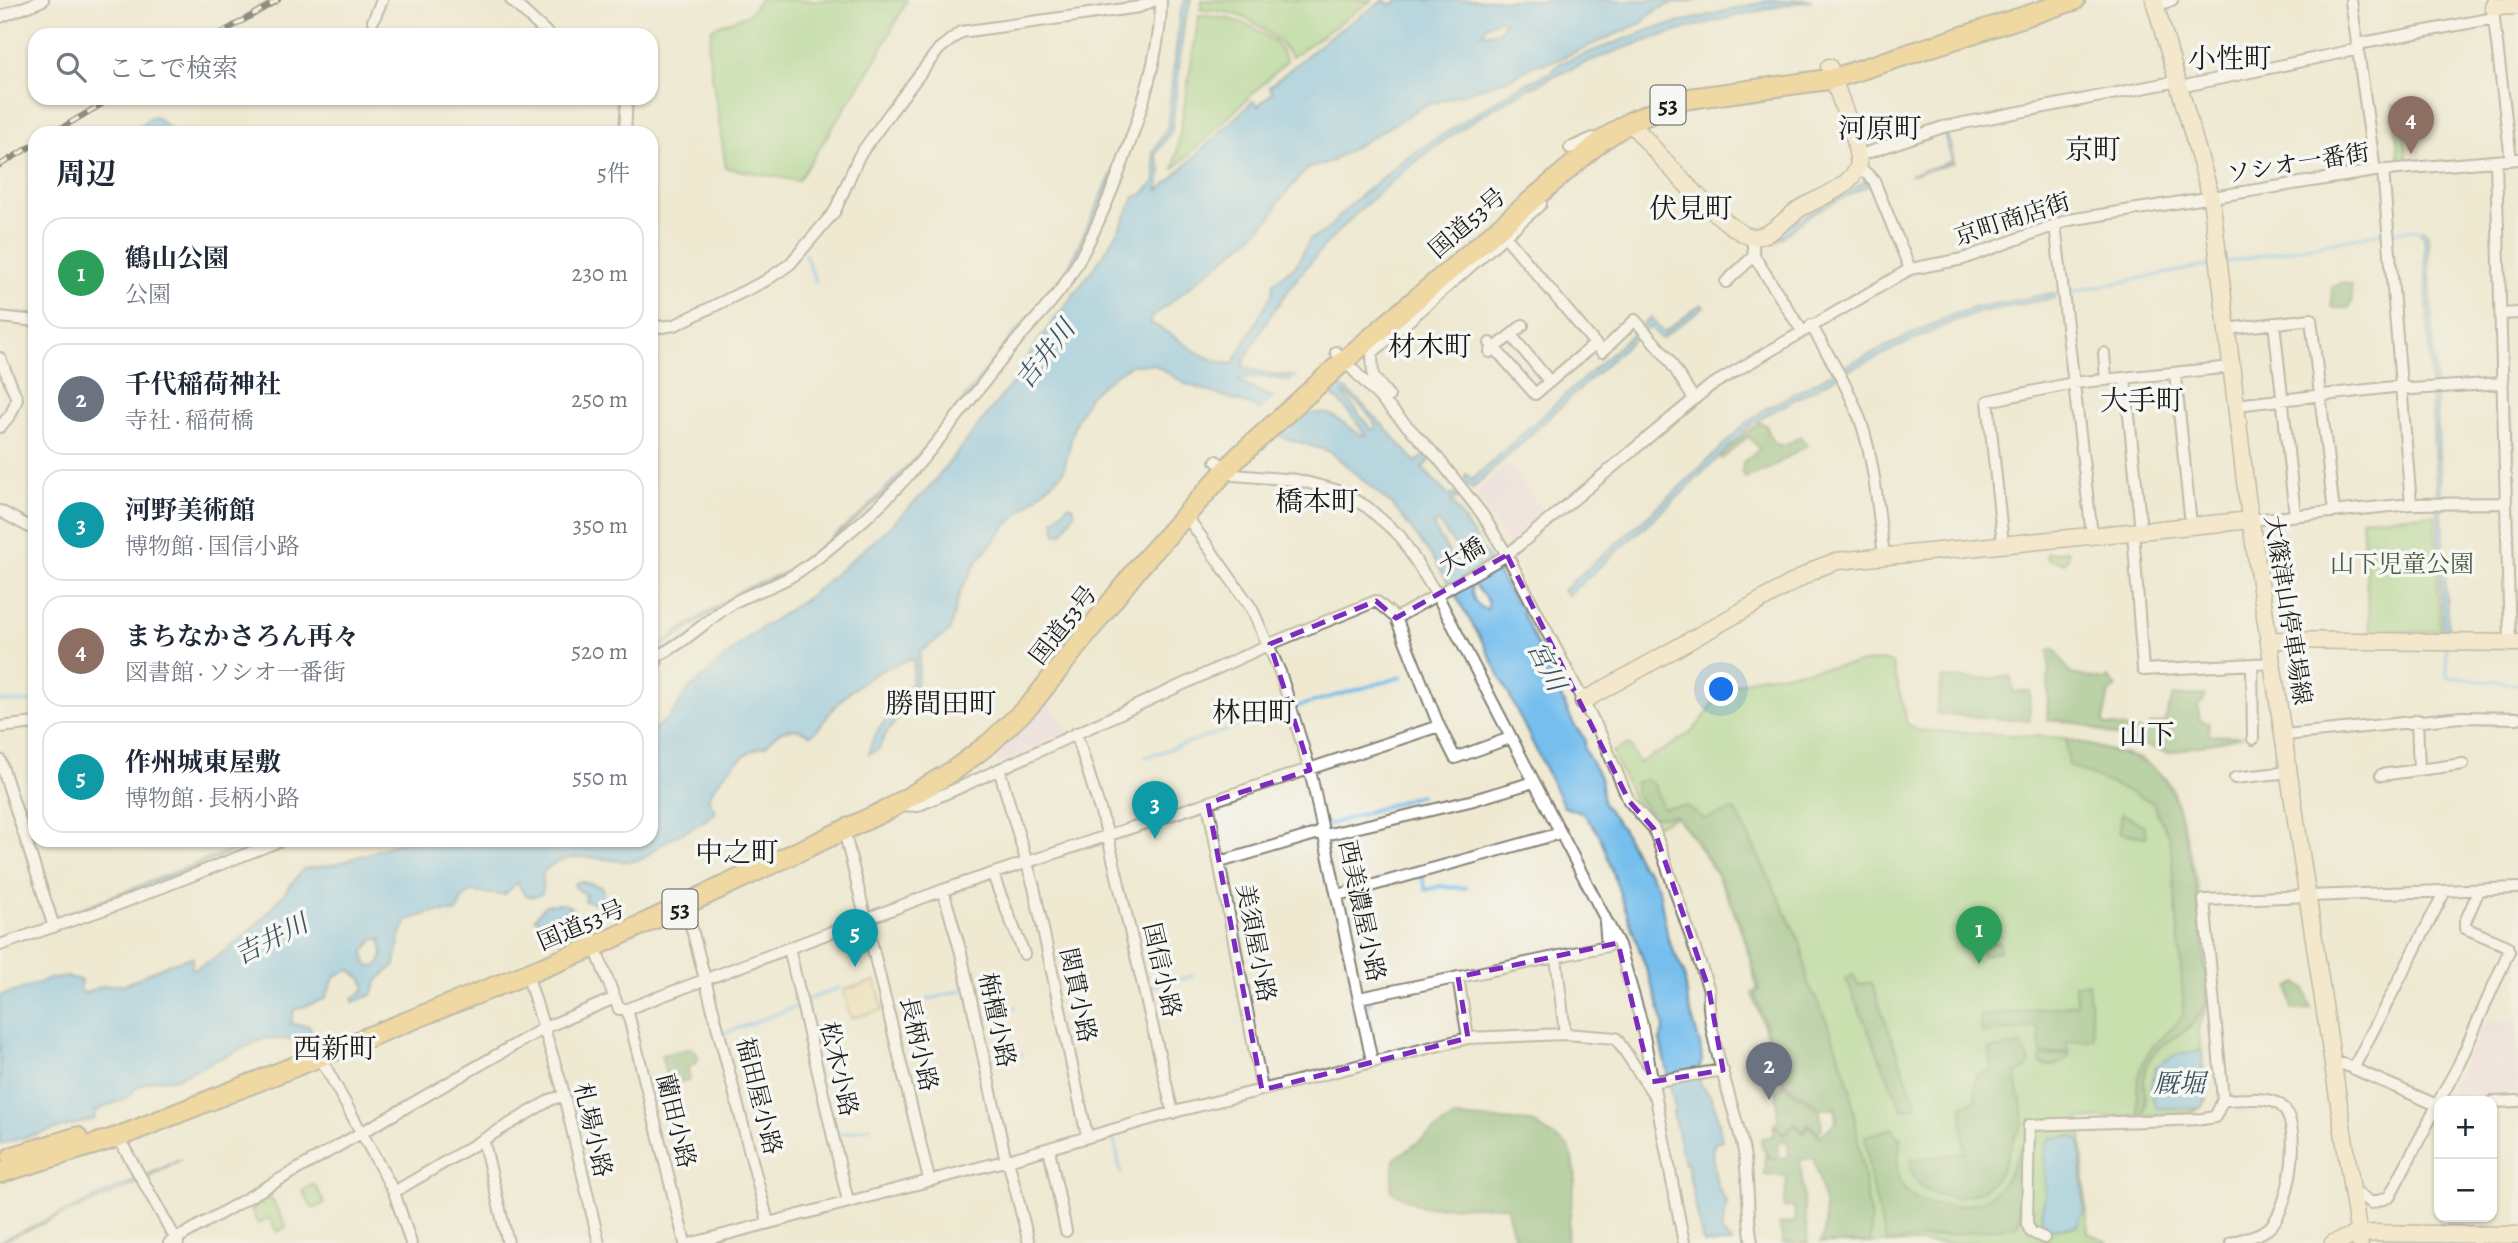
<!DOCTYPE html>
<html lang="ja">
<meta charset="utf-8">
<style>
:root{--surface:#fff;--page:#f6f6f7;--text:#1f2937;--muted:#747a83;--line:#e0e1e3;--accent:#2563eb}
body{margin:0;font-family:Alegreya,"Noto Serif JP",serif;background:var(--page);color:var(--text)}
.controls{position:absolute;right:21px;bottom:21px;display:grid;overflow:hidden;border-radius:14px;box-shadow:0 2px 5px #0004}
.controls button{width:63px;height:63px;display:grid;place-items:center;padding:0;border:0;border-bottom:2px solid var(--line);background:var(--surface);color:var(--text);font:35px sans-serif}
.you{position:absolute;left:1722px;top:690px;width:24px;height:24px;margin:-18px;border:5px solid #fff;border-radius:50%;background:#1a73e8;box-shadow:0 0 0 10px #1a73e833}
.badge{display:grid;place-items:center;width:46px;height:46px;border-radius:50%;background:var(--accent);color:#fff;font-size:23px;font-weight:700}
.pin{position:absolute;translate:-50% -58px;filter:drop-shadow(0 2px 4px #0008)}
.pin::after{content:'';position:absolute;top:37px;width:24px;height:21px;background:inherit;clip-path:polygon(0 0,100% 0,50% 100%)}
.list{margin:0;padding:0;list-style:none}
h2{display:flex;justify-content:space-between;align-items:center;height:91px;margin:0;padding:0 28px;font-size:30px}
h2 small{font-size:23px;font-weight:400;color:var(--muted)}
.list li{display:grid;grid-template-columns:46px 1fr auto;gap:21px;align-items:center;box-sizing:border-box;height:112px;margin:0 14px 14px;padding:0 14px;border:2px solid var(--line);border-radius:21px}
.list b{display:block;font-size:26px;white-space:nowrap}
.list p{margin:0;font-size:23px;white-space:nowrap;color:var(--muted)}
.list em{font-size:23px;font-style:normal;color:var(--muted)}
.icon{flex:none;width:38px;height:38px;fill:none;stroke:currentColor;stroke-width:2;stroke-linecap:round;stroke-linejoin:round}
.map{position:relative;flex:none;width:2518px;height:1243px;overflow:hidden}
.search{position:absolute;background:var(--surface);box-shadow:0 2px 5px #0004;left:28px;top:28px;width:630px;height:77px;display:flex;align-items:center;gap:18px;box-sizing:border-box;padding:0 24px;border-radius:21px;color:var(--muted);font-size:26px}
.panel{position:absolute;background:var(--surface);box-shadow:0 2px 5px #0004;left:28px;top:126px;width:630px;height:721px;border-radius:21px}
.map>svg:first-child{display:block}
.built{fill:#eed0e8}
.green{fill:#9ad284;stroke:#5b7750;stroke-width:2}
.forest{fill:#7bb472;stroke:#4c6847;stroke-width:2}
.sand{fill:#eeda9e;stroke:#857b5d;stroke-width:2}
.water{fill:#74beed;stroke:#486d84;stroke-width:2;fill-rule:evenodd}
.pier{fill:#efe9d2}
.lines{fill:none;stroke-linecap:round;stroke-linejoin:round}
.stream{stroke:#74beed;stroke-width:3.5}
.street-casing{stroke:#868277;stroke-width:14}
.secondary-casing{stroke:#868277;stroke-width:19}
.highway-casing{stroke:#868277;stroke-width:23}
.street{stroke:#fff;stroke-width:10}
.secondary{stroke:#f9e7c3;stroke-width:16}
.highway{stroke:#f1c36a;stroke-width:19}
.rail-casing{stroke:#1c1c1c;stroke-width:6}
.rail{stroke:#f6f6f2;stroke-width:3.5;stroke-dasharray:10;stroke-linecap:butt}
.marked{fill:none;stroke:#7b2cbf;stroke-width:5;stroke-dasharray:14 9;stroke-linejoin:round}
.labels{text-anchor:middle;stroke-width:7;stroke-linejoin:round;paint-order:stroke}
.shield{fill:#f6f6f2;stroke:#5d5d5c;stroke-width:2}
.shield-label{font-size:23px;font-weight:bold;fill:#1c1c1c}
.street-label{font-size:24px;fill:#1c1c1c;stroke:#f6f6f2}
.park-label{font-size:24px;fill:#485c40;stroke:#f6f6f2}
.water-label{font-size:26px;font-style:italic;fill:#3b5565;stroke:#f6f6f2}
.quarter-label{font-size:28px;fill:#1c1c1c;stroke:#f6f6f2}
</style>
<div class="map">
<svg width="2518" height="1243" viewBox="0 0 2518 1243">
<rect width="100%" height="100%" fill="#f6f6f2"/>
<filter id="ink" filterUnits="userSpaceOnUse"><feTurbulence type="fractalNoise" baseFrequency=".0143" numOctaves="2"/><feDisplacementMap in="SourceGraphic" scale="14" xChannelSelector="R" yChannelSelector="G"/><feConvolveMatrix kernelMatrix="1 2 1 2 8 2 1 2 1" color-interpolation-filters="sRGB"/></filter>
<filter id="wash" filterUnits="userSpaceOnUse"><feTurbulence type="fractalNoise" baseFrequency=".00686" numOctaves="4" result="noise"/><feDisplacementMap in="SourceGraphic" scale="28" xChannelSelector="R" yChannelSelector="G"/><feGaussianBlur stdDeviation="1.57" result="paint"/><feColorMatrix in="noise" values="0 0 0 0 0 0 0 0 0 0 0 0 0 0 0 0 0 1.4 0 .05"/><feComposite in="paint" operator="in"/></filter>
<g filter="url(#wash)">
<rect width="100%" height="100%" fill="#efe9d2"/>
<path class="built" d="M1507,464L1547,515L1510,546L1477,499L1479,491Z
M1047,701L1069,732L999,764L990,753Z
M2518,1012V1093L2453,1094L2451,1090L2486,1021H2516Z"/>
<path class="green" d="M759,0H907L876,60L798,181L726,168L708,49L712,28L749,14Z
M1202,0H1372L1292,57C1268,26 1240,9 1200,10Z
M1199,16C1232,15 1273,29 1287,61L1174,169Z
M2408,102L2411,127L2404,128L2407,160H2399L2393,104Z
M2434,514L2440,631L2370,632L2362,519Z
M2068,551V558L2064,563L2047,559V553Z
M1883,660L1892,663L1907,723L1916,730L2065,738L2141,759L2165,778L2172,788L2186,834L2198,887L2209,1003L2198,1028L2207,1100L2201,1108L2188,1113L2080,1119L2088,1233L2109,1243H1841L1835,1109H1821L1783,1083L1752,993L1757,989C1743,923 1720,868 1676,817L1657,825L1633,799L1612,752L1629,744L1638,763C1670,747 1707,730 1716,692L1757,677Z
M314,1184L325,1203L313,1209L302,1191Z
M268,1192L287,1227L277,1232L269,1218L258,1224L251,1210L261,1204L258,1197Z"/>
<path class="forest" d="M2343,282L2351,285L2352,300L2349,308H2331L2332,287Z
M1760,422L1766,425L1773,443L1785,446L1800,436L1807,445L1767,470L1745,478L1742,471L1743,462L1759,449L1749,436L1722,459L1720,456Z
M2049,649H2055L2071,674L2105,680L2108,677L2117,687L2109,693L2103,722L2106,725L2145,731L2151,724L2164,722L2173,696L2205,695L2204,701L2198,705L2200,721L2209,723V735L2243,736L2167,753L2074,722L2047,720Z
M2011,676L2013,691H2030V721L1936,714L1942,678L1982,679Z
M2066,739C2091,746 2138,755 2157,771C2191,802 2205,952 2207,1000C2192,1041 2164,1034 2148,1062C2139,1080 2150,1100 2143,1116L2138,1112C2135,1080 2138,1059 2163,1036C2173,1028 2180,1022 2184,1010L2172,854L2167,833L2152,802L2068,765Z
M1647,779L1653,783L1663,808L1687,806L1704,819L1734,810L1738,814L1801,944L1808,983L1829,1026L1850,1087L1871,1222L1870,1243H1820C1832,1222 1820,1180 1813,1158L1800,1160L1808,1243H1783L1779,1224L1795,1222L1794,1207L1784,1208L1787,1177L1764,1174L1765,1153L1772,1159L1789,1157L1788,1144L1783,1140L1778,1142V1157L1772,1158L1762,1148L1761,1138L1773,1136V1125L1783,1135L1795,1125L1803,1134L1808,1126L1820,1136L1837,1121L1835,1108H1821L1784,1082L1755,994L1759,990C1744,920 1723,871 1676,816L1652,817L1636,794L1635,783Z
M2122,813L2144,826L2146,837L2119,833Z
M1989,938L1990,944L1999,942L2000,951L1983,956L1980,951L1982,939Z
M1853,975L1858,985L1871,982L1917,1107L1902,1110L1846,979Z
M2088,983L2094,1039L2067,1042L2068,1052L2041,1054L2038,1027L1982,1033L1980,1016L2076,1004L2075,984Z
M2297,983L2306,990L2311,1009L2292,1010L2289,987Z
M2022,1045L2030,1063L2026,1069L2016,1074C2016,1091 2025,1104 2023,1121C2022,1129 2016,1133 2013,1140C2007,1159 2000,1180 1982,1190C1956,1205 1908,1195 1911,1160L1964,1153L1962,1106L1976,1100L1975,1076L1991,1071L1989,1049Z
M691,1048L698,1055V1062L688,1068L690,1080L668,1084L661,1055Z
M2070,1053C2066,1065 2051,1068 2041,1064L2040,1057Z
M1782,1085L1820,1111L1822,1127L1819,1133L1808,1123L1803,1131L1795,1122L1787,1131L1780,1132L1775,1122L1778,1120L1776,1090L1782,1089Z
M1454,1117L1532,1122L1569,1147L1576,1173L1566,1243H1516L1506,1206L1422,1207L1391,1191L1394,1159Z
M1893,1128L1898,1138L1902,1137C1899,1151 1894,1170 1901,1184C1914,1211 1969,1211 1990,1196C2007,1183 2014,1165 2021,1146L2019,1221L2015,1226L1887,1243L1871,1183L1865,1136Z"/>
<path class="sand" d="M876,981L883,1010L851,1018L843,990Z"/>
<path class="water" d="M1185,0H1191L1184,23L1172,130L1156,154L1161,169L1159,191L1253,101L1258,106L1273,92L1269,87L1329,37L1384,0L1390,5L1398,0H1703C1678,2 1659,2 1642,23L1554,61L1535,65L1511,78L1424,106L1330,162L1307,169L1280,200L1271,217L1249,239L1150,319V323C1178,335 1200,362 1233,364L1272,294L1274,282L1296,265L1310,239L1326,231L1353,202L1407,157L1515,89L1551,72L1560,63L1652,29L1771,0H1812C1727,16 1643,37 1564,72C1441,125 1299,244 1242,366C1270,378 1304,374 1334,383C1354,389 1399,444 1416,462L1428,454L1431,459L1422,468L1448,495L1460,494V497L1451,500L1518,605L1524,602L1527,608L1522,612L1573,723L1585,739L1584,749L1600,777L1603,803L1622,828L1640,864L1649,872L1659,890L1668,939L1684,973L1688,1004L1700,1044L1702,1060L1698,1072L1701,1085L1710,1095L1717,1113L1722,1140L1715,1142L1712,1152L1717,1185L1727,1203L1721,1232L1732,1243H1703L1687,1164H1684L1673,1112L1675,1110L1660,1040L1664,1027L1659,1006L1600,836L1584,814L1564,807L1485,646L1436,562L1395,508L1331,452L1281,437L1256,407L1186,384L1153,364L1132,365L1116,374L1090,395L1076,421L1063,472L1007,525L978,560L960,592L949,632L920,652C920,671 917,690 906,707C897,723 884,731 879,749L869,754C873,718 920,700 913,659C880,668 855,683 833,709C825,718 821,729 811,735C793,724 778,729 766,746C743,749 718,779 708,799L716,812C698,828 679,833 660,845C654,849 649,856 642,859C615,869 574,841 543,872L542,893C530,901 522,895 518,882L504,895L471,892L463,898L457,912H434L407,920L400,936L395,965L378,980L372,995L353,1002V998L365,989L363,980L350,970L335,976L325,999L294,1010L291,1024L309,1026L313,1037L308,1041L266,1038L174,1079L153,1080L137,1087L126,1098L96,1111L95,1119L0,1144V996L4,994C30,991 54,968 81,981L80,990L84,993L103,986L126,984L168,964L193,957L191,969H195C242,946 272,910 303,869L337,864L407,840H651V731C666,720 678,711 685,693L751,635L807,598L882,534L928,489L1016,378C1049,314 1108,266 1134,197L1143,194L1156,180L1153,152L1167,128L1180,14ZM1499,20L1505,22L1498,32L1482,33L1487,25ZM1261,376C1316,384 1335,386 1365,435H1361L1330,414L1309,413L1248,387L1239,380ZM1342,392C1352,398 1375,416 1376,429H1371ZM1435,523L1439,524L1462,555L1461,564L1454,561L1433,526ZM1474,584L1489,603L1487,609C1476,609 1472,596 1471,587ZM374,939H381L383,956L378,965L371,967L366,963L364,951Z
M1156,15L1153,47L1123,156L1072,270L908,474L805,564L707,616L651,654V650L742,590L791,570L861,514L929,444L1012,336L1049,297L1069,266L1114,169L1135,111Z
M150,117L158,118L174,133H133Z
M1943,131H1952L1947,134L1955,163L1909,175L1952,161Z
M1869,179L1871,184L1811,214L1774,244L1771,240L1788,225Z
M2423,229L2428,235L2448,632H2443L2424,236L2420,232Z
M2054,293L2055,298L1981,312L1954,321L1849,370L1766,415L1751,425L1681,494L1568,595L1563,590L1677,490L1744,425L1765,409L1847,365L1952,315L1973,308Z
M1701,304L1704,307L1661,339L1651,327L1641,332L1472,489L1464,481L1466,474L1472,480L1651,317L1663,333Z
M1068,505L1072,506L1075,512L1062,533L1056,534L1054,520Z
M257,840H262L116,898L56,918Z
M580,881L602,887L604,898L594,903L585,901L586,895L575,887L574,884Z
M552,904H565L572,908L542,922L535,918L545,905Z
M2202,1050L2204,1078L2208,1084L2204,1104L2199,1108H2156L2151,1092L2155,1067L2173,1056Z
M2074,1136L2080,1142L2084,1210L2077,1226L2052,1229L2042,1222C2039,1213 2044,1204 2045,1194C2047,1177 2040,1151 2050,1138Z
M182,1159L140,1182L0,1242V1241Z"/>
<path class="pier" d="M1300,373L1338,380L1324,393L1288,384Z
M1276,396L1308,408L1277,437L1257,414Z"/>
<g class="lines">
<path class="stream" d="M805,255L816,282
M2222,263L2386,232L2421,230L2424,233
M2050,296L2215,264
M2446,645L2447,677L2518,684
M0,701L34,702
M1295,707L1402,677
M1146,757L1286,710
M1325,826L1420,795
M1422,876L1426,890L1441,886L1466,888
M1147,987L1193,976
M807,1000L839,988
M928,1000L965,989
M981,1020L1016,1007
M1371,1030L1367,1006L1371,1000
M725,1033L800,1005
M988,1061L1022,1054
M837,1135L871,1127
M1113,1135L1121,1173"/>
</g>
</g>
<g filter="url(#ink)">
<g class="lines">
<defs>
<path id="street" d="M511,0L549,35
M2351,0L2375,171
M2492,3L2511,160
M2156,6L2172,0
M0,17L43,0
M373,21L382,0
M2358,44L2494,18
M2180,87L2359,49
M625,133L627,98
M1570,148L1593,138
M1858,156L1943,127L2178,81
M2496,161L2510,642
M2383,170L2411,504
M1856,171L1866,173L1874,181L1910,269
M2055,225L2092,535
M1505,236L1602,352L1635,320L1667,357L1694,399
M1752,238L1754,256L1802,331
M1726,282L1754,256
M2501,314L2518,313
M0,317L35,321
M2274,323L2295,515
M651,324L661,327L675,325L765,281L790,264L835,211L859,156L890,113L939,49L961,32L1139,7L1155,0
M1811,325C1829,357 1849,387 1861,422C1875,464 1878,511 1884,555
M2227,329L2311,319L2334,512
M1511,335L1550,382
M1490,343L1535,394L1595,344
M1336,352L1437,457L1482,514L1507,555L1602,737L1629,801L1654,829L1709,990C1705,1030 1734,1105 1743,1147C1750,1179 1746,1211 1752,1243
M1490,352L1523,325
M2104,353L2106,380
M0,358L17,399L11,414L0,427
M2175,373L2191,525
M2125,378L2141,530
M1389,396L1373,376L1372,353L1541,204
M2236,405L2402,386L2411,389L2503,383
M1216,461L1234,475L1297,480L1336,490L1367,507L1400,536L1437,595L1619,945L1641,1021L1684,1243
M0,511L35,530
M1185,514L1252,609L1280,672L1310,770L1372,1061
M2251,520L2411,504L2506,503
M2133,531L2143,670L2273,663
M2003,544L1988,401L2073,383L2232,367
M1396,618L1507,555L1710,386L1910,269L1963,259L2069,220L2375,171L2518,159
M651,664L656,662L657,656C683,644 706,621 730,605C745,595 762,591 778,583C802,573 827,550 847,534C914,480 961,410 1014,344C1032,322 1053,303 1068,279C1107,218 1162,72 1161,0
M2252,665L2253,739
M2417,720L2419,770
M0,727L35,723
M1076,733L1106,829L1173,1113
M2285,735L2461,717L2518,718
M0,760L54,927
M999,769L1034,887L1087,1136
M2381,775L2463,764
M2235,778L2289,772
M1208,803L1262,1090
M901,805L917,806L963,786L1270,644L1376,601L1396,618L1439,726L1455,758L1510,738
M844,830L929,1179
M1220,862L1319,833L1325,835L1470,801L1534,782
M993,874C1002,902 1014,926 1024,954
M943,890L961,953L1006,1161
M2479,890L2465,922V928L2507,946L2509,951
M1338,895L1561,833
M686,906L768,1222
M590,935L619,1009H627
M0,945L117,905L282,840
M789,948L848,1201
M1556,957L1565,1034
M527,974L561,1083L599,1243
M1458,977L1468,1038
M1359,998L1607,946L1605,922
M627,1009L943,890L1439,726
M627,1009L685,1243
M314,1046L394,1192L411,1243
M2334,1065L2343,1064L2439,1106
M2353,1069L2444,893
M1651,1082L1723,1070
M2223,1100C2240,1100 2261,1096 2277,1103C2306,1117 2290,1208 2270,1227C2262,1235 2242,1239 2231,1243
M2439,1101L2458,1066L2509,951
M2492,1102L2518,1101
M118,1137L178,1243
M483,1139L508,1243
M1049,1149L1066,1231
M1008,1160L1029,1243
M2354,1191L2372,1203L2389,1197L2439,1102
M394,1192L552,1099L564,1096
M2044,1238L2031,1232L2027,1224L2029,1125L2203,1119L2215,1117L2223,1100L2204,900L2518,888
M169,1243L544,1028L615,998
M693,1243L1008,1160L1178,1111L1468,1038L1565,1034L1616,1038L1654,1095"/>
<path id="secondary" d="M2154,0L2211,197L2247,497L2360,1243
M2493,7L2518,6
M1630,122C1650,144 1729,239 1755,237C1775,235 1787,215 1804,206C1825,195 1849,188 1859,165L1855,140L1829,67
M2270,640L2518,643
M1583,701L1818,568L1837,561L2251,520
M2333,1243L2359,1233L2518,1235"/>
<path id="highway" d="M12,1157L77,1137
M0,1173L118,1137L594,947L889,809L953,771L990,743L1032,703L1139,567L1237,458L1338,366L1601,141L1630,122L1686,99L1832,79L2075,0"/>
</defs>
<use href="#street" class="street-casing"/>
<use href="#secondary" class="secondary-casing"/>
<use href="#highway" class="highway-casing"/>
<use href="#street" class="street"/>
<use href="#secondary" class="secondary"/>
<use href="#highway" class="highway"/>
<defs>
<path id="rail" d="M218,35L278,0
M53,133L112,98
M0,165L35,144"/>
</defs>
<use href="#rail" class="rail-casing"/>
<use href="#rail" class="rail"/>
</g>
</g>
<path d="M0 0H2518V1243H0ZM1507,555L1629,801L1654,829L1709,990L1723,1070L1651,1082L1618,943L1458,977L1468,1038L1262,1090L1208,803L1310,770L1270,644L1376,601L1396,618Z" fill="#efe9d2" fill-opacity=".55" fill-rule="evenodd"/>
<path class="marked" d="M1507,555L1629,801L1654,829L1709,990L1723,1070L1651,1082L1618,943L1458,977L1468,1038L1262,1090L1208,803L1310,770L1270,644L1376,601L1396,618Z"/>
<g class="labels">
<g class="shield">
<rect x="1650.5" y="85.5" width="35" height="39" rx="5"/>
<rect x="662.5" y="889.5" width="35" height="39" rx="5"/>
</g>
<g class="shield-label">
<text x="1668" y="113">53</text>
<text x="680" y="917">53</text>
</g>
<g class="street-label">
<text transform="translate(2298 163) rotate(-9)" y="8">ソシオ一番街</text>
<text transform="translate(2012 219) rotate(-18)" y="8">京町商店街</text>
<text transform="translate(1467 223) rotate(-41)" y="8">国道53号</text>
<text transform="translate(1462 556) rotate(-30)" y="8">大橋</text>
<text transform="translate(2288 610) rotate(81)" y="8">大篠津山停車場線</text>
<text transform="translate(1063 625) rotate(-52)" y="8">国道53号</text>
<text transform="translate(1362 911) rotate(78)" y="8">西美濃屋小路</text>
<text transform="translate(581 925) rotate(-23)" y="8">国道53号</text>
<text transform="translate(1256 943) rotate(79)" y="8">美須屋小路</text>
<text transform="translate(1162 970) rotate(77)" y="8">国信小路</text>
<text transform="translate(1078 995) rotate(78)" y="8">関貫小路</text>
<text transform="translate(997 1020) rotate(78)" y="8">栴檀小路</text>
<text transform="translate(919 1044) rotate(77)" y="8">長柄小路</text>
<text transform="translate(839 1069) rotate(77)" y="8">松木小路</text>
<text transform="translate(759 1096) rotate(76)" y="8">福田屋小路</text>
<text transform="translate(676 1121) rotate(76)" y="8">蘭田小路</text>
<text transform="translate(593 1130) rotate(77)" y="8">札場小路</text>
</g>
<g class="park-label">
<text x="2402" y="572">山下児童公園</text>
</g>
<g class="water-label">
<text transform="translate(1045 354) rotate(-52)" y="9">吉井川</text>
<text transform="translate(1547 666) rotate(63)" y="9">宮川</text>
<text transform="translate(271 939) rotate(-27)" y="9">吉井川</text>
<text x="2179" y="1092">厩堀</text>
</g>
<g class="quarter-label">
<text x="2230" y="68">小性町</text>
<text x="1880" y="138">河原町</text>
<text x="2093" y="159">京町</text>
<text x="1691" y="218">伏見町</text>
<text x="1430" y="356">材木町</text>
<text x="2142" y="410">大手町</text>
<text x="1317" y="511">橋本町</text>
<text x="941" y="713">勝間田町</text>
<text x="1254" y="722">林田町</text>
<text x="2147" y="744">山下</text>
<text x="737" y="862">中之町</text>
<text x="335" y="1058">西新町</text>
</g>
</g>
</svg>
<div class="controls">
<button>+</button>
<button>−</button>
</div>
<div class="you"></div>
<div class="pin badge" style="left:1979px;top:964px;background:#2e9e5b">1</div>
<div class="pin badge" style="left:1769px;top:1100px;background:#6b7280">2</div>
<div class="pin badge" style="left:1155px;top:839px;background:#0f9aa8">3</div>
<div class="pin badge" style="left:2411px;top:154px;background:#8d6e63">4</div>
<div class="pin badge" style="left:855px;top:967px;background:#0f9aa8">5</div>
<div class="search"><svg class="icon" aria-label="search" viewBox="0 0 24 24"><circle cx="10" cy="10" r="6"/><path d="M15 15l6 6"/></svg>ここで検索</div>
<section class="panel">
<h2>周辺<small>5件</small></h2>
<ul class="list">
<li><span class="badge" style="background:#2e9e5b">1</span><div><b>鶴山公園</b><p>公園</p></div><em>230 m</em></li>
<li><span class="badge" style="background:#6b7280">2</span><div><b>千代稲荷神社</b><p>寺社 · 稲荷橋</p></div><em>250 m</em></li>
<li><span class="badge" style="background:#0f9aa8">3</span><div><b>河野美術館</b><p>博物館 · 国信小路</p></div><em>350 m</em></li>
<li><span class="badge" style="background:#8d6e63">4</span><div><b>まちなかさろん再々</b><p>図書館 · ソシオ一番街</p></div><em>520 m</em></li>
<li><span class="badge" style="background:#0f9aa8">5</span><div><b>作州城東屋敷</b><p>博物館 · 長柄小路</p></div><em>550 m</em></li>
</ul>
</section>
</div>
